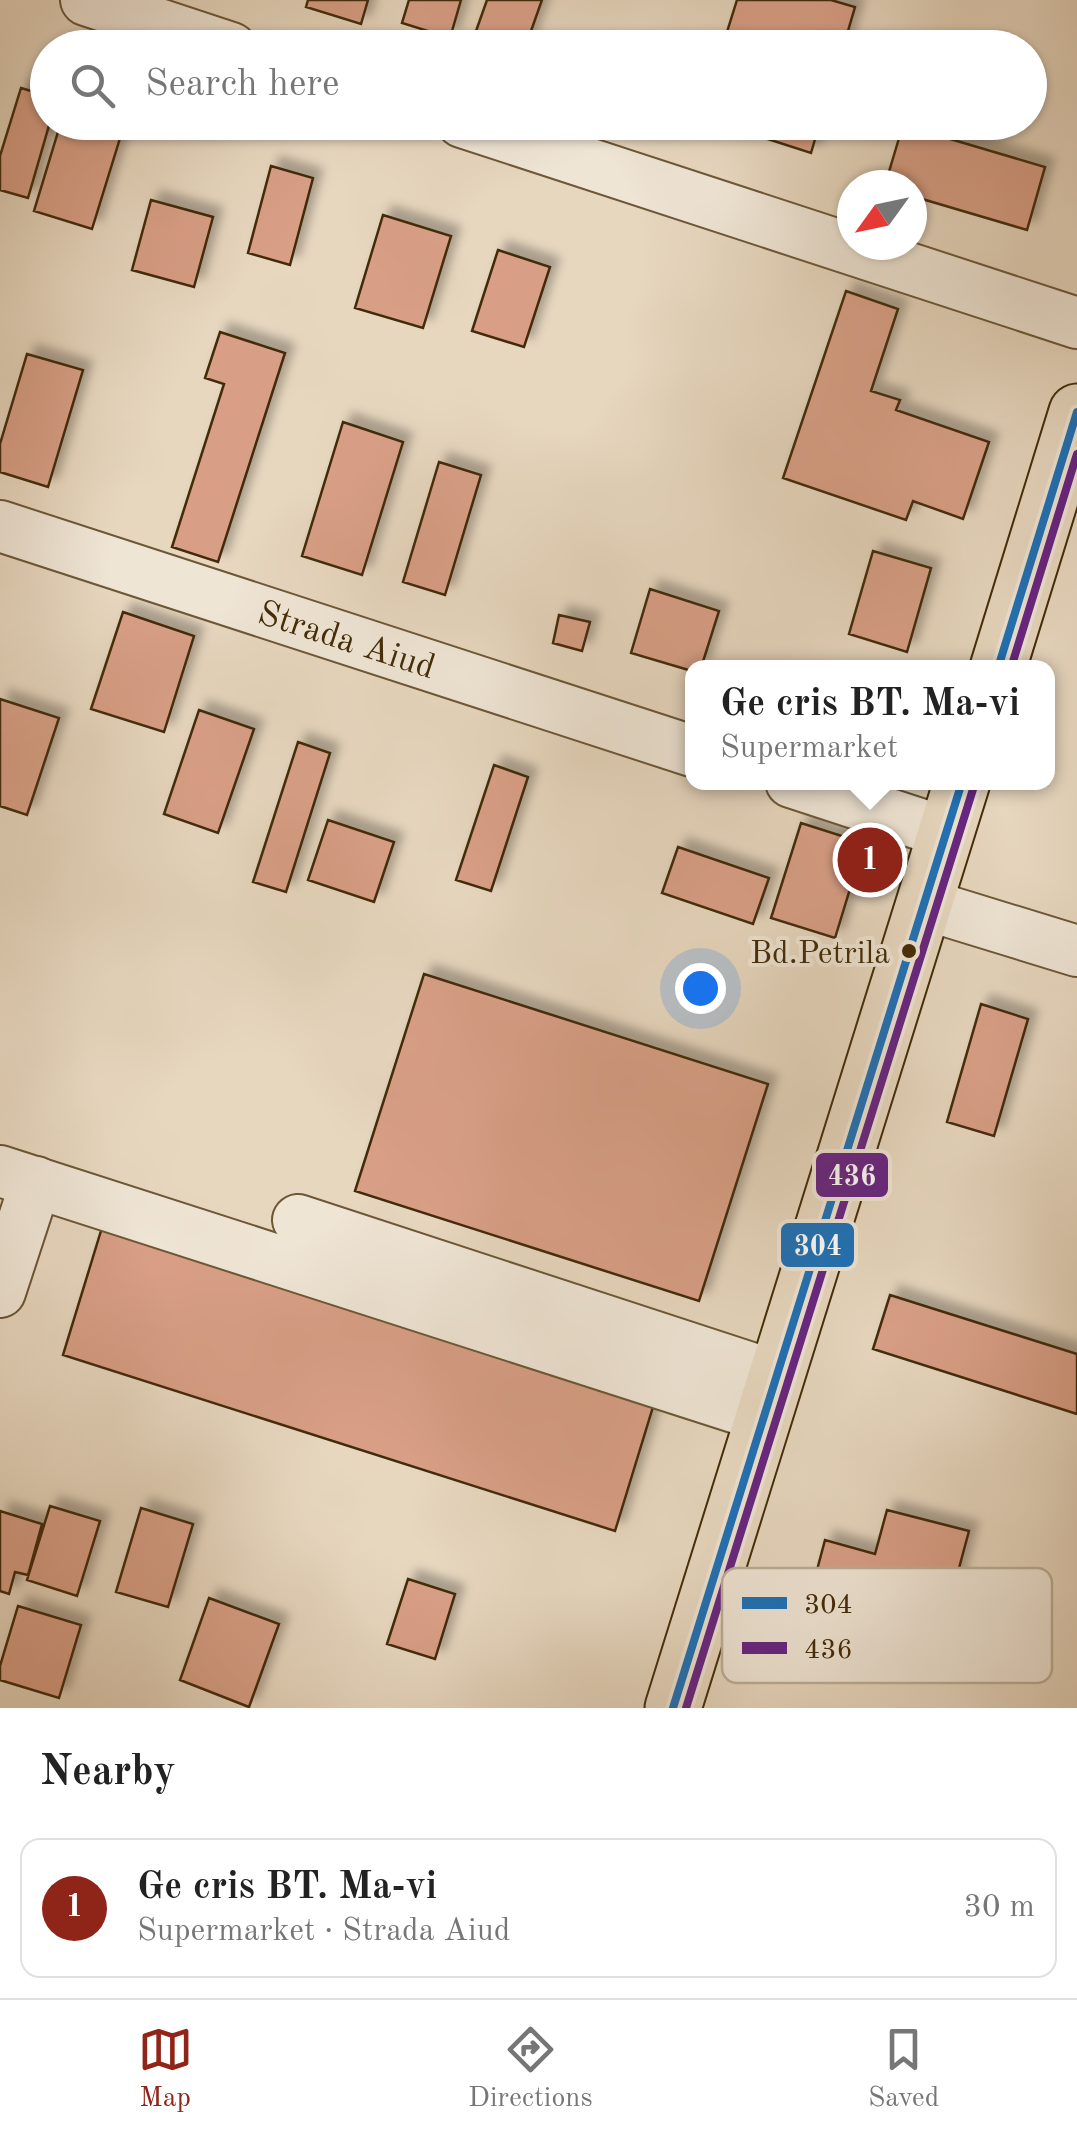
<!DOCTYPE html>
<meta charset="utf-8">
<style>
:root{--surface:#fff;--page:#f6f6f6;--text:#222;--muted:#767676;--line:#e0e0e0;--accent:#8f2418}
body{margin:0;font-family:"Old Standard TT",serif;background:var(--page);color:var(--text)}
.compass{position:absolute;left:837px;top:170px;width:90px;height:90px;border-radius:50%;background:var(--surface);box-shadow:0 2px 8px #0004;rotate:237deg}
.you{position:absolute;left:700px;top:988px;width:35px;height:35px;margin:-25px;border:8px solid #fff;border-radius:50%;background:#1a73e8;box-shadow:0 0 0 15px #1a73e833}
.badge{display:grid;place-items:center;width:65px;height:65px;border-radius:50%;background:var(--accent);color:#fff;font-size:32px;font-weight:700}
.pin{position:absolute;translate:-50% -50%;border:5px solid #fff;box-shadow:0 2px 10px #0006}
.popup{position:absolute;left:685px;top:660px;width:370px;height:130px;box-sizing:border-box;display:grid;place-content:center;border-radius:20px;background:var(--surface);filter:drop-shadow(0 2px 8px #0005);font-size:32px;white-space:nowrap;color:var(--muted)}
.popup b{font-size:38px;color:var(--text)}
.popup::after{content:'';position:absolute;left:50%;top:100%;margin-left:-20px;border:20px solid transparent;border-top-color:var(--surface)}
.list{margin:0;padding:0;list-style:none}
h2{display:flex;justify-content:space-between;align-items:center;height:130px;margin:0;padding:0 40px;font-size:42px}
h2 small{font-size:32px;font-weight:400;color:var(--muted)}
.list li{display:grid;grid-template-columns:65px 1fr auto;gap:30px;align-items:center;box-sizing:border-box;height:140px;margin:0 20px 20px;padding:0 20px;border:2px solid var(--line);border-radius:20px}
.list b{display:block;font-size:38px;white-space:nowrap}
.list p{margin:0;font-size:32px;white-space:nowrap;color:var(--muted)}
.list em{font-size:32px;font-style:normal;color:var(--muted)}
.icon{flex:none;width:55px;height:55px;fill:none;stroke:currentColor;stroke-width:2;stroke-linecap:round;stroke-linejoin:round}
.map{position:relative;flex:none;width:1077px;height:1708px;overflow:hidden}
.search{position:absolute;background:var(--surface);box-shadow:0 2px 8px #0004;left:30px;right:30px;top:30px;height:110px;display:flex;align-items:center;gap:25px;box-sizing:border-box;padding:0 35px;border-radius:55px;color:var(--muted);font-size:38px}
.sheet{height:290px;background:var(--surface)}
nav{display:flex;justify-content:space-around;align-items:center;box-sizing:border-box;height:140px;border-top:2px solid var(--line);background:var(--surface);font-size:28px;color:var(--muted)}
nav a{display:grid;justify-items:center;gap:5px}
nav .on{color:var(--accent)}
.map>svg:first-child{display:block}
.building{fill:#d89f86;stroke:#432c08;stroke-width:2.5;filter:url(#shadow)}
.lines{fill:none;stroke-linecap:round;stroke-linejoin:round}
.minor-casing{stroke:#6c5736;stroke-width:54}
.major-casing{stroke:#432c08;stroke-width:59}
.minor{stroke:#efe5d5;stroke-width:50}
.major{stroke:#e7d7bf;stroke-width:55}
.bus-1-casing{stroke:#efe5d5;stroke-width:15}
.bus-2-casing{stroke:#efe5d5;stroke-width:15}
.bus-1{stroke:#1d71b8;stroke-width:8}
.bus-2{stroke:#662483;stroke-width:8}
.bus-dot{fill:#432c08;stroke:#efe5d5;stroke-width:4}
.labels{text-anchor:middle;stroke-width:8;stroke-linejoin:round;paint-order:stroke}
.bus-label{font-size:32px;fill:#432c08;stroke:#efe5d5;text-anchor:end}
.street-label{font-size:35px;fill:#432c08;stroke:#efe5d5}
.key{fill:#efe5d5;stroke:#bbae98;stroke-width:2.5}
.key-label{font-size:28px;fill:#432c08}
.line-badge{stroke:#efe5d5;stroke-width:4}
.badge-label{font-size:28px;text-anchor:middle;font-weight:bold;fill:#fff}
</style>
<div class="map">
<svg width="1077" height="1708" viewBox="0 0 1077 1708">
<defs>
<filter id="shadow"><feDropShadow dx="9" dy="-9" stdDeviation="5" flood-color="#0004"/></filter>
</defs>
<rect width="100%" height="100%" fill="#e7d7bf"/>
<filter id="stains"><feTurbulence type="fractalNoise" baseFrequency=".002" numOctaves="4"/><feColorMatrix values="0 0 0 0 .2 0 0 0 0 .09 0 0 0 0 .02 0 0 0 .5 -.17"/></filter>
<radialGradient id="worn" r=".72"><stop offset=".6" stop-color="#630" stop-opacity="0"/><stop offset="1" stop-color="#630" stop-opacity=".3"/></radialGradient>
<path class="building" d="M308,0H368L361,24L306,7Z
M409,0H461L450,38L402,23Z
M487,0H542L525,48H470Z
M737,0H831L855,7L843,48H722Z
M21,88L48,96L50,122L28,198L0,190V156Z
M61,122H125L92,229L34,211Z
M715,122H820L811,153Z
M903,125L1045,167L1027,230L912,196V185H885Z
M271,166L313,178L290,265L248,253Z
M151,200L213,217L194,287L132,270Z
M383,215L451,236L423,328L355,308Z
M498,250L550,267L524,347L472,331Z
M846,291L898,309L871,391L900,400L896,410L989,442L963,519L913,501L906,520L783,478Z
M220,332L285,353L218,562L172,547L224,384L205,378Z
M27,354L83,370L48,487L0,472V444Z
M343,422L403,442L362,575L302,556Z
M439,462L481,475L445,595L403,582Z
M873,551L931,568L907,652L849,634Z
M650,589L719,611L701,668H692V671L631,653Z
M123,612L194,636L164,732L91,709Z
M559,615L590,622L582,651L553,643Z
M0,699L59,718L27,815L0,806Z
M199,710L254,729L218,833L164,814Z
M298,742L330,753L286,892L253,882Z
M494,765L528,777L491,891L456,880Z
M328,820L394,842L374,902L308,880Z
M801,823L864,843L835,938L771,918Z
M678,847L769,878L753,924L662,893Z
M424,974L768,1084L699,1301L355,1191Z
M981,1004L1028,1019L994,1136L947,1122Z
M104,1221L656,1397L615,1531L63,1355Z
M890,1295L1077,1354V1414L873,1349Z
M50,1506L100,1521L77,1596L27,1580Z
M141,1508L193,1524L168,1607L116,1592Z
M887,1510L969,1531L945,1620L813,1585L825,1540L875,1554Z
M0,1511L42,1524L28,1575L15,1572L9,1594L0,1591Z
M408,1579L455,1594L435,1659L387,1644Z
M209,1598L279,1624L249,1707L180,1680Z
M18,1606L81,1625L59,1698L0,1680V1666Z"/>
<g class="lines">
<defs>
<g id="minor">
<path d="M86,0L231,48"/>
<path d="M462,122L1077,323"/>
<path id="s1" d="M0,526L692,751"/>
<path d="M791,782L947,833"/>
<path d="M924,904L1077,951"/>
<path d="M0,1171L765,1417"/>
<path d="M298,1220L778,1377"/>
<path d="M0,1292L36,1182"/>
</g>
<path id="major" d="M998,668L1077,412
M673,1708L962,782"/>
</defs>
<use href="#minor" class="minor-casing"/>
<use href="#major" class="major-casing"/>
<use href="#minor" class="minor"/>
<use href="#major" class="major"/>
<defs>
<path id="bus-1" d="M998,668L1077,412
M673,1708L962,782"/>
<path id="bus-2" d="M1011,668L1077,454
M686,1708L974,786"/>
</defs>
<use href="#bus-1" class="bus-1-casing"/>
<use href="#bus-2" class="bus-2-casing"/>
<use href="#bus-1" class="bus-1"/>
<use href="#bus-2" class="bus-2"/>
</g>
<circle class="bus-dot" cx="909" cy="951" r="9"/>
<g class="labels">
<g class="bus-label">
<text x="890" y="963">Bd.Petrila</text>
</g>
<g class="street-label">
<text dy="12" stroke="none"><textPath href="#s1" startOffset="365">Strada Aiud</textPath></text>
</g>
</g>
<rect x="722" y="1568" width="330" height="115" rx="15" class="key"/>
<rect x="742" y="1597" width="45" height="12" fill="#1d71b8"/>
<rect x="742" y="1642" width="45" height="12" fill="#662483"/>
<g class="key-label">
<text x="804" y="1613">304</text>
<text x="804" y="1658">436</text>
</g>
<g class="line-badge">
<rect x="814" y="1151" width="76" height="48" rx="10" fill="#662483"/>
<rect x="779" y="1221" width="77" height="48" rx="10" fill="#1d71b8"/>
</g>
<g class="badge-label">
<text x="852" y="1185">436</text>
<text x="818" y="1255">304</text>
</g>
<rect width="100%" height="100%" filter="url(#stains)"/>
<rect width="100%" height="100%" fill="url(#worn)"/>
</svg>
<svg class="compass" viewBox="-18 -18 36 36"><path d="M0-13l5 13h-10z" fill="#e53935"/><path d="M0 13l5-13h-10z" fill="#767676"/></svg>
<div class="you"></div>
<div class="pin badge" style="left:870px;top:860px">1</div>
<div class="popup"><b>Ge cris BT. Ma-vi</b>Supermarket</div>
<div class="search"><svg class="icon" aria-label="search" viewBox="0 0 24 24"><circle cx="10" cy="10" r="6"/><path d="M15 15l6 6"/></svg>Search here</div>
</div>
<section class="sheet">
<h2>Nearby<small></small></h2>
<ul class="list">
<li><span class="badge">1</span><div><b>Ge cris BT. Ma-vi</b><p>Supermarket · Strada Aiud</p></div><em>30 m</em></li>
</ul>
</section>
<nav>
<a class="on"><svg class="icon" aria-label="map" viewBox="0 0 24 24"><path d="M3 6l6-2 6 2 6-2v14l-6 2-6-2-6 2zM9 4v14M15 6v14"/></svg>Map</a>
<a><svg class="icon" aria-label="directions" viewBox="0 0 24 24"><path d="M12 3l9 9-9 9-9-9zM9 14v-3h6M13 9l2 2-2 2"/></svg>Directions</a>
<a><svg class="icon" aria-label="saved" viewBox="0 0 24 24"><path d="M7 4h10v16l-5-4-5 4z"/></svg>Saved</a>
</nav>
